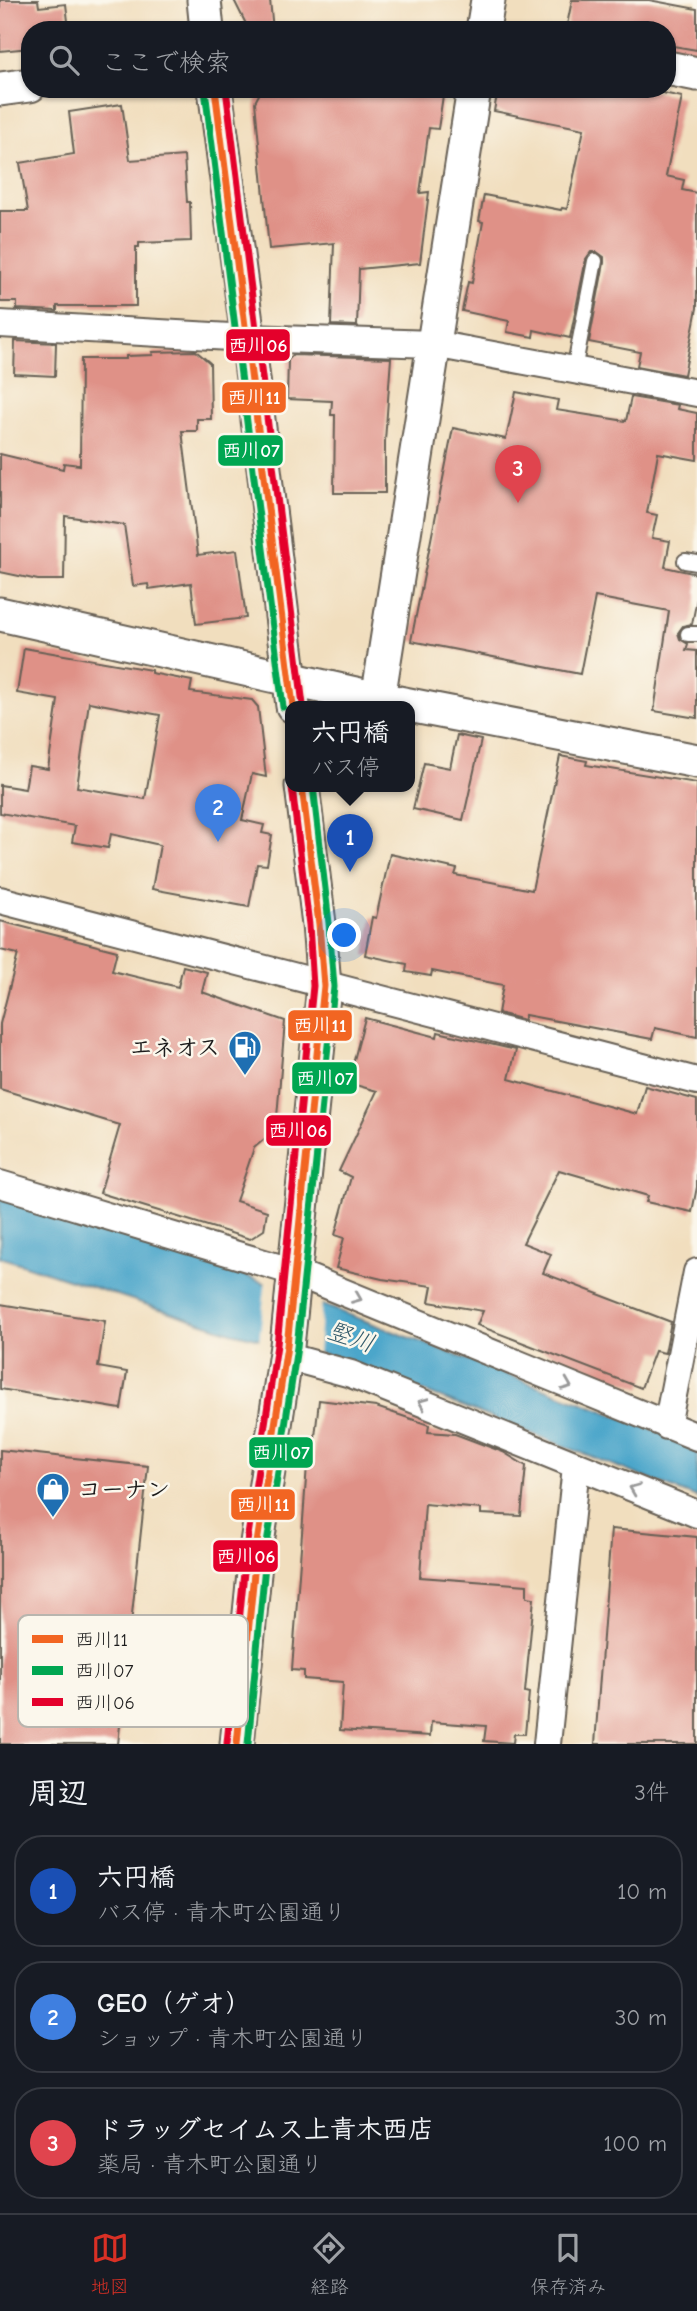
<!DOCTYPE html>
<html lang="ja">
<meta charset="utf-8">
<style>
:root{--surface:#171b24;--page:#20242c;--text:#f1f3f6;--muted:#9ea1a6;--line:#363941;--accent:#d93025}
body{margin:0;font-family:"Comic Neue","Klee One",sans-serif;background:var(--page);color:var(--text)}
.you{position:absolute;left:345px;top:936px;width:24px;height:24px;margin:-18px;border:5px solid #fff;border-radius:50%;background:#1a73e8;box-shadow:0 0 0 10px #1a73e833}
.badge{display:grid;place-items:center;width:46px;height:46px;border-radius:50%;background:var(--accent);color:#fff;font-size:23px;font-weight:700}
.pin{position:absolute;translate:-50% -58px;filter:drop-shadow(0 2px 4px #0008)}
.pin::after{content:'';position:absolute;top:37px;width:24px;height:21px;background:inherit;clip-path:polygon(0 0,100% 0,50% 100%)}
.popup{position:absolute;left:285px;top:701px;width:130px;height:91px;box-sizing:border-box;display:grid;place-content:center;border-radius:14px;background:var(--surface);filter:drop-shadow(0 2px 5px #0005);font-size:23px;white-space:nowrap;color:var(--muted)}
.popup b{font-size:26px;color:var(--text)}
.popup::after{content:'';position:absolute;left:50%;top:100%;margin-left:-14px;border:14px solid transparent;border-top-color:var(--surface)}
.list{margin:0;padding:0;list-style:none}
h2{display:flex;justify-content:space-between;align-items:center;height:91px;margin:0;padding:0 28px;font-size:30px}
h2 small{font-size:23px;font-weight:400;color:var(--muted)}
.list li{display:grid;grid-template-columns:46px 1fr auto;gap:21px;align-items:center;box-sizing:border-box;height:112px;margin:0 14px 14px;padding:0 14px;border:2px solid var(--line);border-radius:28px}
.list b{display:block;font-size:26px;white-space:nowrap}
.list p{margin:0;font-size:23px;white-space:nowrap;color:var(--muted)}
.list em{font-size:23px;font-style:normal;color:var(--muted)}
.icon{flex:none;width:38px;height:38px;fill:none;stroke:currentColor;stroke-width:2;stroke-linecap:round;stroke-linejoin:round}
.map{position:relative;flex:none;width:697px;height:1744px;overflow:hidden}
.search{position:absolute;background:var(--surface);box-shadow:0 2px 5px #0004;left:21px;right:21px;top:21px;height:77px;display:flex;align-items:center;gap:18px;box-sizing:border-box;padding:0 24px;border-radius:28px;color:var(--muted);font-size:26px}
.sheet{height:469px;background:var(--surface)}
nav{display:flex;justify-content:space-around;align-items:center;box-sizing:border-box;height:98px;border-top:2px solid var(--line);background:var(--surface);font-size:19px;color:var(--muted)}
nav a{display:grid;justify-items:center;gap:4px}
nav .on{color:var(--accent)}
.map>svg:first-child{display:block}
.water{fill:#4ca6ca;stroke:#346173;stroke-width:2}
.pier{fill:#f1debe}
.building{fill:#df9187;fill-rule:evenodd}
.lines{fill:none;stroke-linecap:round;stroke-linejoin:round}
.service-casing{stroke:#676055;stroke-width:18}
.minor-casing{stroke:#676055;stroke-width:30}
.tertiary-casing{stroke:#676055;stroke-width:37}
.service{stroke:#fff;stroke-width:14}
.minor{stroke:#fff;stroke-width:26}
.tertiary{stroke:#fff;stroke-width:33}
.bus-1-casing{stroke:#fbf7ec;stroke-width:12}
.bus-2-casing{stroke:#fbf7ec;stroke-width:12}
.bus-3-casing{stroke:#fbf7ec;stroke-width:12}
.bus-1{stroke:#f26522;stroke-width:7}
.bus-2{stroke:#00a651;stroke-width:7}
.bus-3{stroke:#e4002b;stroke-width:7}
.oneway{stroke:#999}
.labels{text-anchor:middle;stroke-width:5;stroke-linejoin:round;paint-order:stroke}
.poi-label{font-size:23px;font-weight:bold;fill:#1c1c1c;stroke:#fbf7ec;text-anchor:end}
.water-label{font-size:24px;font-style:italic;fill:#325a6a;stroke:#fbf7ec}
.key{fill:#fbf7ec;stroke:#b8b5ae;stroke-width:2}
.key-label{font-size:19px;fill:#1c1c1c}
.line-badge{stroke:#fbf7ec;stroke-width:2.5}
.badge-label{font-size:19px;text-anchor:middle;font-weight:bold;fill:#fff}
</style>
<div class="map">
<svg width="697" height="1744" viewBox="0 0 697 1744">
<rect width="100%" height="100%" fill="#fbf7ec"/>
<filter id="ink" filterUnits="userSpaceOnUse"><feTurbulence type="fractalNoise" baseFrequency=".0143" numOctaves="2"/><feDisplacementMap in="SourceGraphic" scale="14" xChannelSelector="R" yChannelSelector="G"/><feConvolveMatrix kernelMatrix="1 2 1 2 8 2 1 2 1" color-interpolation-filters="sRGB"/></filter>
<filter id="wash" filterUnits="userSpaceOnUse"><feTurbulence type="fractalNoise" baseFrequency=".00686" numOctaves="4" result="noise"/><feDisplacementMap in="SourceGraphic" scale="28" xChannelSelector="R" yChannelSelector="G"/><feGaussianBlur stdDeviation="1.57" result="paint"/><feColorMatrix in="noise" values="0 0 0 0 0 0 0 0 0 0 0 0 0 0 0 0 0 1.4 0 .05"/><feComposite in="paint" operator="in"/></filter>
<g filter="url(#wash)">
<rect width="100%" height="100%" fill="#f1debe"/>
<path class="water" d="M0,1196L230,1270L697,1446V1498L336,1357L231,1332L0,1257Z"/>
<path class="pier" d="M266,1279L322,1301L318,1356L259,1342Z"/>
<g id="blocks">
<path class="building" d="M0,0H38L39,7L66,4L69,30H30V48L0,51Z
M234,0H270L273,30H249Z
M572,0H649L697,9V50L667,45V30H597L567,25Z
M262,89H444L438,129L429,128L420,193L429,192L420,263L359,269L357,326L331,325L334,243L269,249L255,102Z
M498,89H644L682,97L666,176L684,180L682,190L697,193V308L684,375L637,366L640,352L589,342L604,263V257L597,252H591L586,259L570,338L534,330L533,337L507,332L509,321L462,311L468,282L472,283L483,222L479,221L484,195L561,210L562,208L567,209L584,129L494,111Z
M122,104L130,160L184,156L187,202H190L191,241L139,243V247H136V306H57V311L17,309V302H0V211H28L20,163L74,154L69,112Z
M15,341L56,343L55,376L14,374Z
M196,351L210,363L211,419H197V431H182L198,555L237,550L246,618L196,624L191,583L149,589L148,584L133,586L124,525L65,516L64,580H38L0,572V454L63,469L64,463L80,465L81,359H126V356L153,355L152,352Z
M293,355L391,358L385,441V493H334L335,415H331L332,401L287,399L288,360Z
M516,392L558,400L556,410L626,421L631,397L678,405L677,409L697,413V460L658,453L647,513L657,515L652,538L670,541L665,567L697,574V599L692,624L683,626L678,633L680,639L688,644L686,650L697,651V718L654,711L669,611L595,597L580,674L411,641L453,428L506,439Z
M24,648L151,670V673L192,681L190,692L252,700L258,707L266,777L252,774L242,820L264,825L262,833L272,835L267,865L257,864L249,907L152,889L160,845L111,834L108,848L72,842L75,826L0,813V785L25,789L29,766L48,769L58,700L17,693ZM89,702L160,715L145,799L77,787Z
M457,735L481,740L463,820L413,809L424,763L450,768Z
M560,756L587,761L586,765L697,783V1037L655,1028L652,1039L525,1015L524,1020L498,1013L503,985L432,971L431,976L406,972L407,964L365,955L372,917L376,918L390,854L457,869L455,875L532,890Z
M0,921L117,951L112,971L178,987L183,966L207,972L202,992L285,1021L276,1129L254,1148L236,1201L267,1211L264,1230L250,1239L100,1193L120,1125L0,1089V1024L18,954L0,950Z
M365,1018L437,1037L438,1032L516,1050L509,1079L637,1114L645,1086L697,1100V1187L692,1212L646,1202L648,1196L559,1170L523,1243L551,1254L543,1273L671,1322L665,1353L655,1351L641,1388L477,1325L483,1311L429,1302L432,1286L382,1279L336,1268L344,1238L335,1235L351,1177L339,1171L377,1091L348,1083Z
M0,1304L105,1321L98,1367L127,1372L121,1409L0,1389Z
M319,1400L376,1407L429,1425L428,1432L455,1434L503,1452L526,1466L521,1516L481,1514V1509L425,1504L420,1577L527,1585V1597L534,1598L525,1692L529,1693L525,1734H514L513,1743L484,1741L486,1726L431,1722L430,1736L340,1730L343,1682L304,1679V1671L292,1670L307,1465H312Z
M0,1450L148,1466L118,1744H0Z
M611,1529L697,1537V1744H595Z"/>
</g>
</g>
<g filter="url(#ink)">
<use href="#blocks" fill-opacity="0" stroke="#676055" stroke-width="2"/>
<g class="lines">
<defs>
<path id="service" d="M574,370L595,261
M685,561L697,563
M688,634H697"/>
<path id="minor" d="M0,324L248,338L434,344L697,393
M0,900L697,1081
M0,1184L294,1272L697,1437
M285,1356L351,1374L697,1514
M667,1426L697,1272
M547,1744L576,1466"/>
<path id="tertiary" d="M204,0L207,30
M483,30L488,0
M667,68L697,74
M0,89L30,85
M215,89L248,338L293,706
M0,614L378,699L697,761
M378,699L474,89
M237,1744L257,1543L287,1346L324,986L319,924L302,786"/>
</defs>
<use href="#service" class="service-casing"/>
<use href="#minor" class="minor-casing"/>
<use href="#tertiary" class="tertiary-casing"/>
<use href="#service" class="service"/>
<use href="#minor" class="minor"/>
<use href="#tertiary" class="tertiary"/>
<defs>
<path id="bus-1" d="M215,89L293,706
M237,1744L257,1543L287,1346L324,986L319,924L302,786"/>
<path id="bus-2" d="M205,90L283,707
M248,1744L267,1544L297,1347L334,987L329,923L313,786"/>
<path id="bus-3" d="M226,89L303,705
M227,1743L247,1542L277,1345L313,986L309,925L292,787"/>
</defs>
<use href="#bus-1" class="bus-1-casing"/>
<use href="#bus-2" class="bus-2-casing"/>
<use href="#bus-3" class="bus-3-casing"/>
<use href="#bus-1" class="bus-1"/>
<use href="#bus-2" class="bus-2"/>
<use href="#bus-3" class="bus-3"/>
</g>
<defs><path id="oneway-chevron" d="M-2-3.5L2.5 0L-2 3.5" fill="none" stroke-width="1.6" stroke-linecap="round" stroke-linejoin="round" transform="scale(1.75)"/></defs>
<g class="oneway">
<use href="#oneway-chevron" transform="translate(357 1298) rotate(22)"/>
<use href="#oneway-chevron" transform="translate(567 1385) rotate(22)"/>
<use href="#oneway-chevron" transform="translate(423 1403) rotate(-158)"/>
<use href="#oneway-chevron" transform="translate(634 1489) rotate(-158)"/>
</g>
</g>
<defs>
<symbol id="fuel-pin" viewBox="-11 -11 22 30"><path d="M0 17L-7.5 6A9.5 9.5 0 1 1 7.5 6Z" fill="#1f6fb2" stroke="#fbf7ec"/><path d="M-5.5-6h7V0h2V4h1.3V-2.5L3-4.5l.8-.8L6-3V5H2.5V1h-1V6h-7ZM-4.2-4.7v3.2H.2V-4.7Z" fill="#fff"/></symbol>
<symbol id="shop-pin" viewBox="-11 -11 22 30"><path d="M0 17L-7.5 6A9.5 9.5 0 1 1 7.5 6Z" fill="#1f6fb2" stroke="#fbf7ec"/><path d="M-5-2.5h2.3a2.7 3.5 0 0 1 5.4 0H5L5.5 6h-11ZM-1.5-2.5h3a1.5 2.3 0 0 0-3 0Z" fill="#fff"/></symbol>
</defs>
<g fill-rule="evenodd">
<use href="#fuel-pin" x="226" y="1028" width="38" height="52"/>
<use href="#shop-pin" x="34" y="1470" width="38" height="52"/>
</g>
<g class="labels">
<g class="poi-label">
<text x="220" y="1055">エネオス</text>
<text x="78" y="1497" text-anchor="start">コーナン</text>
</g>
<g class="water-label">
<text transform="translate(351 1337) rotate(19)" y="8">竪川</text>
</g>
</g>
<rect x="18" y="1615" width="230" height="112" rx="10" class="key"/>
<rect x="32" y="1635" width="31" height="8" fill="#f26522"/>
<rect x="32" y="1666" width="31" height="9" fill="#00a651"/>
<rect x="32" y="1698" width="31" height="8" fill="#e4002b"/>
<g class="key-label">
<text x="75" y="1646">西川11</text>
<text x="75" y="1677">西川07</text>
<text x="75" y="1709">西川06</text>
</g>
<g class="line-badge">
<rect x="225" y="328" width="66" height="34" rx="7" fill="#e4002b"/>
<rect x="221" y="381" width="66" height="33" rx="7" fill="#f26522"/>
<rect x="217" y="434" width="67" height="33" rx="7" fill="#00a651"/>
<rect x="287" y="1009" width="66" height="33" rx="7" fill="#f26522"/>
<rect x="291" y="1061" width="67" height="34" rx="7" fill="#00a651"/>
<rect x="265" y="1114" width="67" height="33" rx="7" fill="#e4002b"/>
<rect x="248" y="1436" width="66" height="33" rx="7" fill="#00a651"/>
<rect x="230" y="1488" width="66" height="33" rx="7" fill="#f26522"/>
<rect x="212" y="1539" width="67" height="34" rx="7" fill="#e4002b"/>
</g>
<g class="badge-label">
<text x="258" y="352">西川06</text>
<text x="254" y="404">西川11</text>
<text x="251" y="457">西川07</text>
<text x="320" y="1032">西川11</text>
<text x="325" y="1085">西川07</text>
<text x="298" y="1137">西川06</text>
<text x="281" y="1459">西川07</text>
<text x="263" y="1511">西川11</text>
<text x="246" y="1563">西川06</text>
</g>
</svg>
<div class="you"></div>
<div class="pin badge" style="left:350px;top:872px;background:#1a4fb4">1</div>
<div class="popup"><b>六円橋</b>バス停</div>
<div class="pin badge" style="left:218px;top:842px;background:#3f7fe0">2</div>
<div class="pin badge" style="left:518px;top:503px;background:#e0444e">3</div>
<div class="search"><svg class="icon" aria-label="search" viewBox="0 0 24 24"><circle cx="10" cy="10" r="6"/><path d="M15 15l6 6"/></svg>ここで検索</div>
</div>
<section class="sheet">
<h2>周辺<small>3件</small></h2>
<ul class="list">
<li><span class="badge" style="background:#1a4fb4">1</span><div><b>六円橋</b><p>バス停 · 青木町公園通り</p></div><em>10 m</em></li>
<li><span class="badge" style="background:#3f7fe0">2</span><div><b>GEO（ゲオ）</b><p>ショップ · 青木町公園通り</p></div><em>30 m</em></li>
<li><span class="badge" style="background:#e0444e">3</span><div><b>ドラッグセイムス上青木西店</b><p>薬局 · 青木町公園通り</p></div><em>100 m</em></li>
</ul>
</section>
<nav>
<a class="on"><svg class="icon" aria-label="map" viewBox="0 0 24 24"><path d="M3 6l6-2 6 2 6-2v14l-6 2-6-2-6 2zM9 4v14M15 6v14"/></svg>地図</a>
<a><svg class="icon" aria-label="directions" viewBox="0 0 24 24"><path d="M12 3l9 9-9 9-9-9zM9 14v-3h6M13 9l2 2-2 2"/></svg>経路</a>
<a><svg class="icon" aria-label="saved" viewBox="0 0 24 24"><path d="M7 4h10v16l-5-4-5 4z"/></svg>保存済み</a>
</nav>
